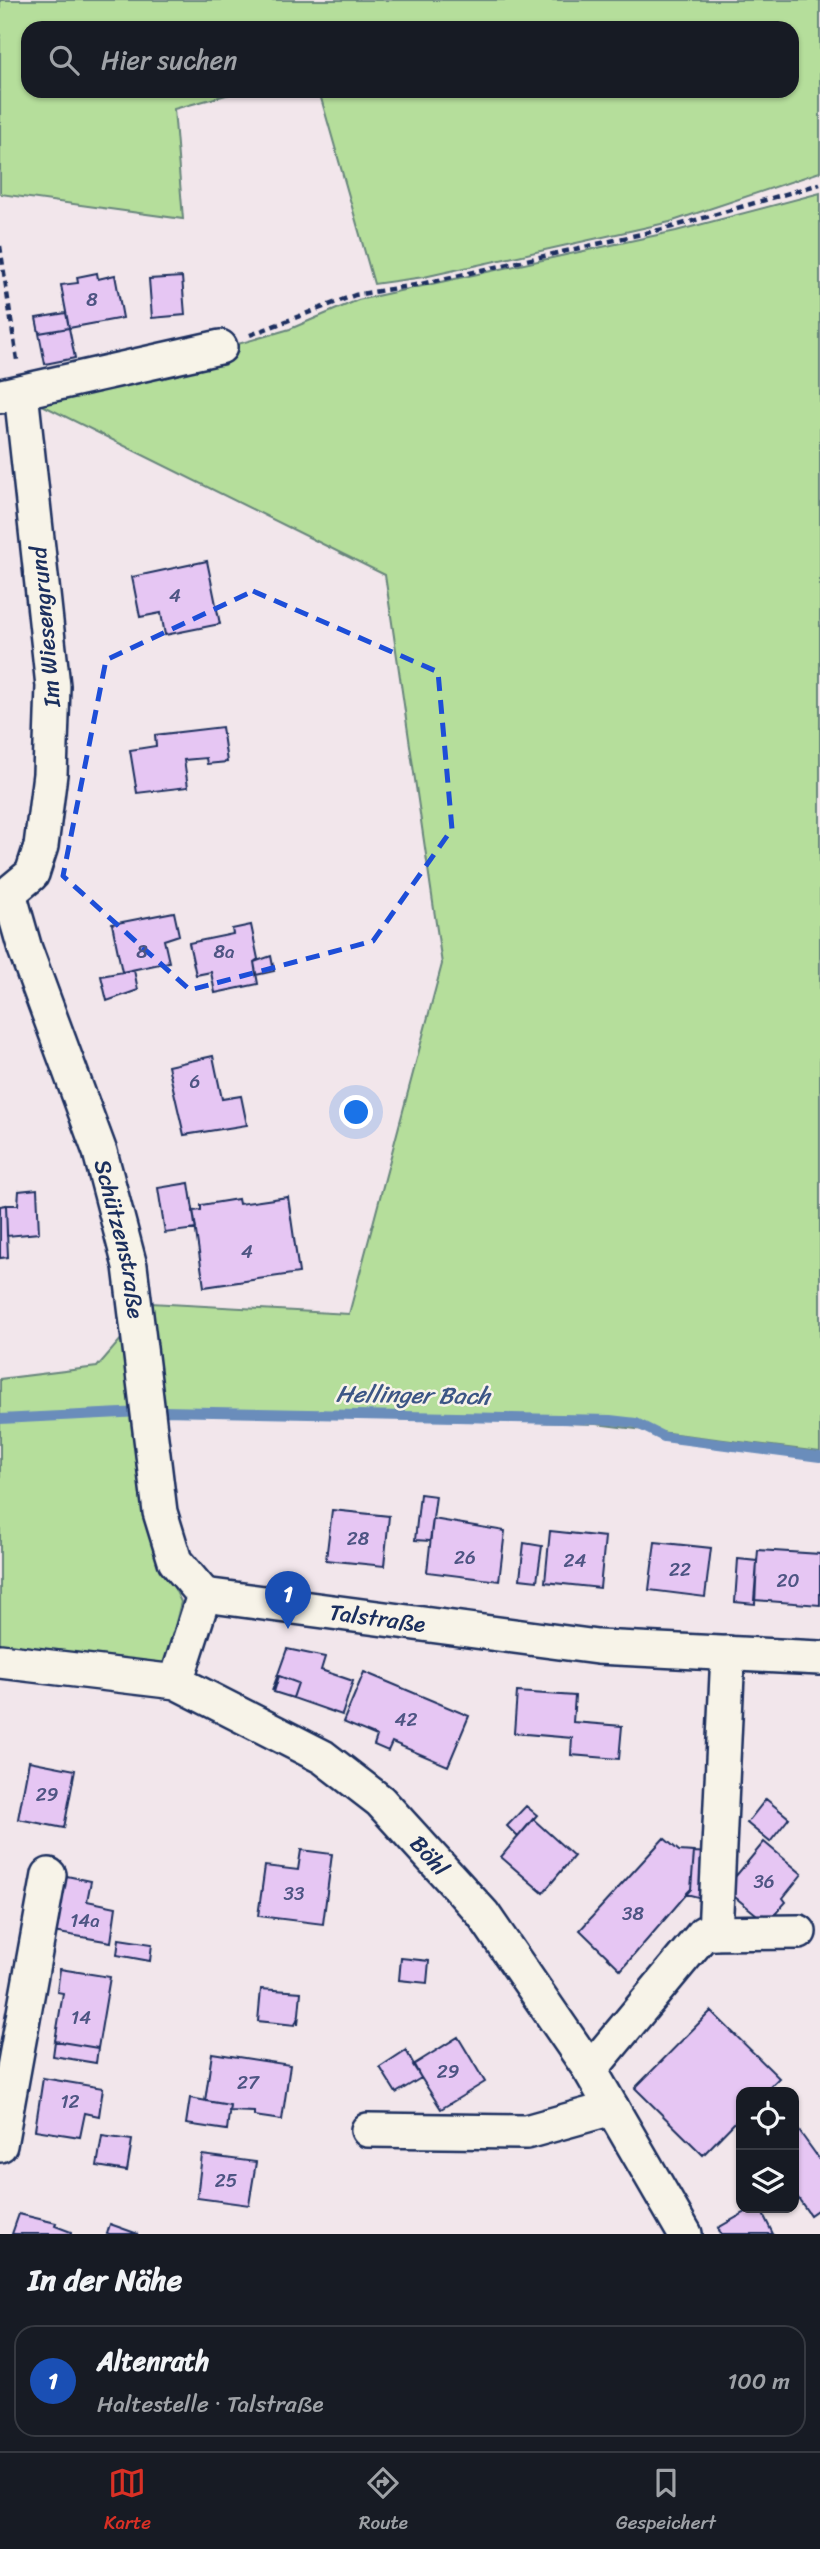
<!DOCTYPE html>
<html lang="de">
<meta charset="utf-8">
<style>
:root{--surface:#171b24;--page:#242831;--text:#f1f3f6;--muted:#9ea1a6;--line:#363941;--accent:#d93025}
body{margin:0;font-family:Sriracha,sans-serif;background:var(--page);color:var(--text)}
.controls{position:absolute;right:21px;bottom:21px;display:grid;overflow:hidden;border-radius:14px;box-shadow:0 2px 5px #0004}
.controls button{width:63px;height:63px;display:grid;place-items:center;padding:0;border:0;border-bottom:2px solid var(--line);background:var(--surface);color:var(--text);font:35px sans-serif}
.you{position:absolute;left:357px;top:1113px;width:24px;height:24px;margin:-18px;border:5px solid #fff;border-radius:50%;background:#1a73e8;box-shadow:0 0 0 10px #1a73e833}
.badge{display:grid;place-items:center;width:46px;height:46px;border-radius:50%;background:var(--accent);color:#fff;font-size:23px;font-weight:700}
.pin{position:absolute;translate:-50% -58px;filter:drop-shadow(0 2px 4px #0008)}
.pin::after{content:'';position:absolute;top:37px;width:24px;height:21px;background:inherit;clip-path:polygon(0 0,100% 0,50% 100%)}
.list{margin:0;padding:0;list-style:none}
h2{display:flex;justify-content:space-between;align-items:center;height:91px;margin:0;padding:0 28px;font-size:30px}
h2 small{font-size:23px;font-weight:400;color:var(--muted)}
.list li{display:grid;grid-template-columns:46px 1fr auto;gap:21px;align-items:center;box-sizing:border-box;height:112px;margin:0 14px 14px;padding:0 14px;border:2px solid var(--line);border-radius:21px}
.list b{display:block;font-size:26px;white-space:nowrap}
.list p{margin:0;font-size:23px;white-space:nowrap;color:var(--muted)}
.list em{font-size:23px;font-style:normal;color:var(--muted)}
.icon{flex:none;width:38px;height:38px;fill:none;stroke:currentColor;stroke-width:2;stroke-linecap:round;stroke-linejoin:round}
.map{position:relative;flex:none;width:820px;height:2234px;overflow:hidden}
.search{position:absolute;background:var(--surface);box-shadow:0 2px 5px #0004;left:21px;right:21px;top:21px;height:77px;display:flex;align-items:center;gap:18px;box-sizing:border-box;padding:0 24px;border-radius:21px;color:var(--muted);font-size:26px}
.sheet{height:217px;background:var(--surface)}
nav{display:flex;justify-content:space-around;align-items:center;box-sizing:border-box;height:98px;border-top:2px solid var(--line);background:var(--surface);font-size:19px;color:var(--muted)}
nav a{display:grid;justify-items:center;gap:4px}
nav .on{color:var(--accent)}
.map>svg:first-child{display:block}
.green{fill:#b5de9b;stroke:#68867c;stroke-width:2}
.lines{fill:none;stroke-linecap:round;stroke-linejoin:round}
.stream{stroke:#6a8dbb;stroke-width:10}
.building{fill:#e6c6f3;stroke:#1b2f5e;stroke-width:2}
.minor-casing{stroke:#1b2f5e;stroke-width:38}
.path{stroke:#1b2f5e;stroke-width:4.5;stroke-dasharray:7 5;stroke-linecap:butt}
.minor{stroke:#f7f3e8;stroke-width:33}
.marked{fill:none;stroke:#1d4ed8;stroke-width:5;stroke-dasharray:14 9;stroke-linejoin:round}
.labels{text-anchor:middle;stroke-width:5;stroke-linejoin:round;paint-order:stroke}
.number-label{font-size:19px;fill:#4e5583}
.street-label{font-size:23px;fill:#1b2f5e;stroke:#f7f3e8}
.water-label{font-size:24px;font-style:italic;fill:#3c5685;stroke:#f7f3e8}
</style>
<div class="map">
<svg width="820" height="2234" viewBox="0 0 820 2234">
<rect width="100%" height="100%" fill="#f2e6eb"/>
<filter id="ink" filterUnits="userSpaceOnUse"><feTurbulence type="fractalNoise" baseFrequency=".0143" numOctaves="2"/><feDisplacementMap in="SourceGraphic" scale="14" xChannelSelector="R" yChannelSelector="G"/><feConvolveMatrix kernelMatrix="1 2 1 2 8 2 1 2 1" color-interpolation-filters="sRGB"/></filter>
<g filter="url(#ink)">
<path class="green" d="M0,0H820V172L670,222L424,277L374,284L319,91H792V28H28V91H241L174,109L183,219L0,194Z
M820,193V1452L596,1424L161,1409L151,1303L349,1314L442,964L385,575L36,402L290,329L358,300L676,231Z
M122,1338L147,1529L181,1602L165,1667L0,1646V1379L97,1367Z"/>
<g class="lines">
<path class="stream" d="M0,1419L162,1411L610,1420L636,1423L664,1437L820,1457"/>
</g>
<path class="building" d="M97,273L98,279L115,275L123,318L69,328L61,285L78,283L77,277Z
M182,277L185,315L152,318L149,279Z
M66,313L69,328L39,333L36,318Z
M69,328L75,358L45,364L39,333Z
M207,561L220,624L165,635L161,613L140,617L132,577Z
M222,727L227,762L207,764L206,758L184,760L188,787L137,793L130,750L156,746L155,735Z
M174,912L179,935L164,940L169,962L122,972L112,924Z
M251,925L258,959L254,962L258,984L215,993L211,972L196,975L189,943L233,934L232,929Z
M271,956L274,971L256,975L254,962Z
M134,970L138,990L107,1001L101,976Z
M213,1056L222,1099L241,1096L247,1125L184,1135L168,1066Z
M189,1183L196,1229L165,1233L158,1188Z
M37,1189L39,1233L7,1236L6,1205H18L19,1191Z
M288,1197L299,1273L204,1287L193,1211L201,1210V1205L238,1199L239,1204Z
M6,1205L8,1257L0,1258V1206Z
M420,1494L436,1496L430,1541L415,1540Z
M332,1510L389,1516L384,1566L326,1560Z
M433,1519L505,1531L499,1581L427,1572Z
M550,1531L605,1537L600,1588L545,1582Z
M655,1542L711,1548L705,1597L649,1590Z
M524,1543L542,1546L537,1581L520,1579Z
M758,1550L820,1554V1605L754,1600Z
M738,1559L757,1561L755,1604L735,1602Z
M287,1649L325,1657L321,1670L353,1681L342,1715L293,1698L298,1683L279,1676L272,1691Z
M364,1672L469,1716L448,1766L392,1742L388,1751L374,1745L377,1736L343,1722Z
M279,1676L298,1683L293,1698L274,1692Z
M517,1692L575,1696L573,1722L622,1726L619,1759L571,1755L572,1738L514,1733Z
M29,1761L75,1770L64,1828L18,1819Z
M766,1799L789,1818L770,1842L747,1823Z
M526,1806L537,1815L518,1837L507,1826Z
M533,1819L574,1856L543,1893L501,1857Z
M664,1838L679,1851L694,1852L691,1889L621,1970L580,1930Z
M764,1842L802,1874L783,1898L786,1902L767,1923L725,1889Z
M301,1850L332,1854L323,1924L258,1916L265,1866L298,1870Z
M694,1852L709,1853L706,1899L686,1894L691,1889Z
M62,1875L91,1881L87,1901L116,1907L111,1942L53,1932Z
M119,1939L152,1944L150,1961L117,1955Z
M401,1958L429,1961L427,1983L399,1980Z
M60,1969L110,1977L98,2048L55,2041L63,1993L57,1992Z
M261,1989L301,1992L298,2025V2017L295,2025L258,2021Z
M711,2011L779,2078L765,2092H741V2116L703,2155L635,2088Z
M458,2037L485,2082L441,2109L413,2065Z
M55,2041L98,2048L96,2063L53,2056Z
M406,2050L421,2078L396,2093L380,2067Z
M212,2053L290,2065L282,2120L254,2116V2112L229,2111L230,2105L205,2101Z
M43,2078L103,2088L99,2116L85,2113L80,2137L35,2130Z
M190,2098L230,2105L227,2130L186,2124Z
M794,2124L820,2160V2208L810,2215L794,2192Z
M102,2136L132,2140L127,2171L97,2166Z
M202,2155L256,2162L249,2205L197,2198Z
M753,2208H760L773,2234H721L718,2228Z
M19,2214L56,2223L55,2226L71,2232V2234H12Z
M110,2224L138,2234H107Z"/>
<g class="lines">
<defs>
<g id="minor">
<path d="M1,396L220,347"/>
<path id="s1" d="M9,893L25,949L100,1152L130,1266L160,1512L175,1561L204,1595"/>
<path d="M9,893L32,874L41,846L50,774L53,686L21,392"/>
<path id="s2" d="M204,1595L597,1647L820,1658"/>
<path id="s3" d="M0,1661L176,1682L323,1757L380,1801L483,1914L590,2070L685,2234"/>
<path d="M176,1682L204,1595"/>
<path d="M715,1933L728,1653"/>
<path d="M590,2070L704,1933L799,1932"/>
<path d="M368,2130L526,2132L612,2108"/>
<path d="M0,2145L49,1875"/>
</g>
</defs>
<use href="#minor" class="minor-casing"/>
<path class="path" d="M0,246L17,360
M250,335L355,295L421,284L672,227L820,184"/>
<use href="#minor" class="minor"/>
</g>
</g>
<path class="marked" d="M253,591L438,672L452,829L373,941L190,990L63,876L106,660Z"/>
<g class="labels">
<g class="number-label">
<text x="92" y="306">8</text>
<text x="175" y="602">4</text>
<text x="142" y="958">8</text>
<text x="224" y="958">8a</text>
<text x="195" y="1088">6</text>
<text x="247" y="1258">4</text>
<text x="358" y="1545">28</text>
<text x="465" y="1564">26</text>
<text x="575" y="1567">24</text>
<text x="680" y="1576">22</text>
<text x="788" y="1587">20</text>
<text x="406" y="1726">42</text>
<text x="47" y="1801">29</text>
<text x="764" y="1888">36</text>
<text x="294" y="1900">33</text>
<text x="633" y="1920">38</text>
<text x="85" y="1927">14a</text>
<text x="81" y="2024">14</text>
<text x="448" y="2078">29</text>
<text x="248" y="2089">27</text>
<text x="70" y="2108">12</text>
<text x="226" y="2187">25</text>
</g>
<g class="street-label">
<text transform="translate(45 627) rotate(-95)" y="8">Im Wiesengrund</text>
<text dy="8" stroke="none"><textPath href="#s1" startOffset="364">Schützenstraße</textPath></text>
<text dy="8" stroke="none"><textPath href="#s2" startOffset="175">Talstraße</textPath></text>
<text dy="8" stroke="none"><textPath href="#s3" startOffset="488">Böhl</textPath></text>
</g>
<g class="water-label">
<text transform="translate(413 1395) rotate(1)" y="8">Hellinger Bach</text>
</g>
</g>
</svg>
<div class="controls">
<button><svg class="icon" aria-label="locate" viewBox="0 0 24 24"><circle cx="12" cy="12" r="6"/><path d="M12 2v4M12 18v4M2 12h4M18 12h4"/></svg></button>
<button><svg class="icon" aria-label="layers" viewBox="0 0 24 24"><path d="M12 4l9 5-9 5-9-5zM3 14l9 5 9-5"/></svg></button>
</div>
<div class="you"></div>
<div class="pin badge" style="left:288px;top:1629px;background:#1a4fb4">1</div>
<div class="search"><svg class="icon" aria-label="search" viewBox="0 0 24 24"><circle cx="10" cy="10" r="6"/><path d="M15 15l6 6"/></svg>Hier suchen</div>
</div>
<section class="sheet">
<h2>In der Nähe<small></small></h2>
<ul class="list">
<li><span class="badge" style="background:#1a4fb4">1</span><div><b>Altenrath</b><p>Haltestelle · Talstraße</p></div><em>100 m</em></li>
</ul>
</section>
<nav>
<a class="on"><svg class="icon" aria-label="map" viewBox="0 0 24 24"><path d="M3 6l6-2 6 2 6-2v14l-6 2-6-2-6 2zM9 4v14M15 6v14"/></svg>Karte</a>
<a><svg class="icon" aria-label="directions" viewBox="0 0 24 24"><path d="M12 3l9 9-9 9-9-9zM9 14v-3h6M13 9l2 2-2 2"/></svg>Route</a>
<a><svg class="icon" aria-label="saved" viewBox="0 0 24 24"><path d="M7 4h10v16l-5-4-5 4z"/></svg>Gespeichert</a>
</nav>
